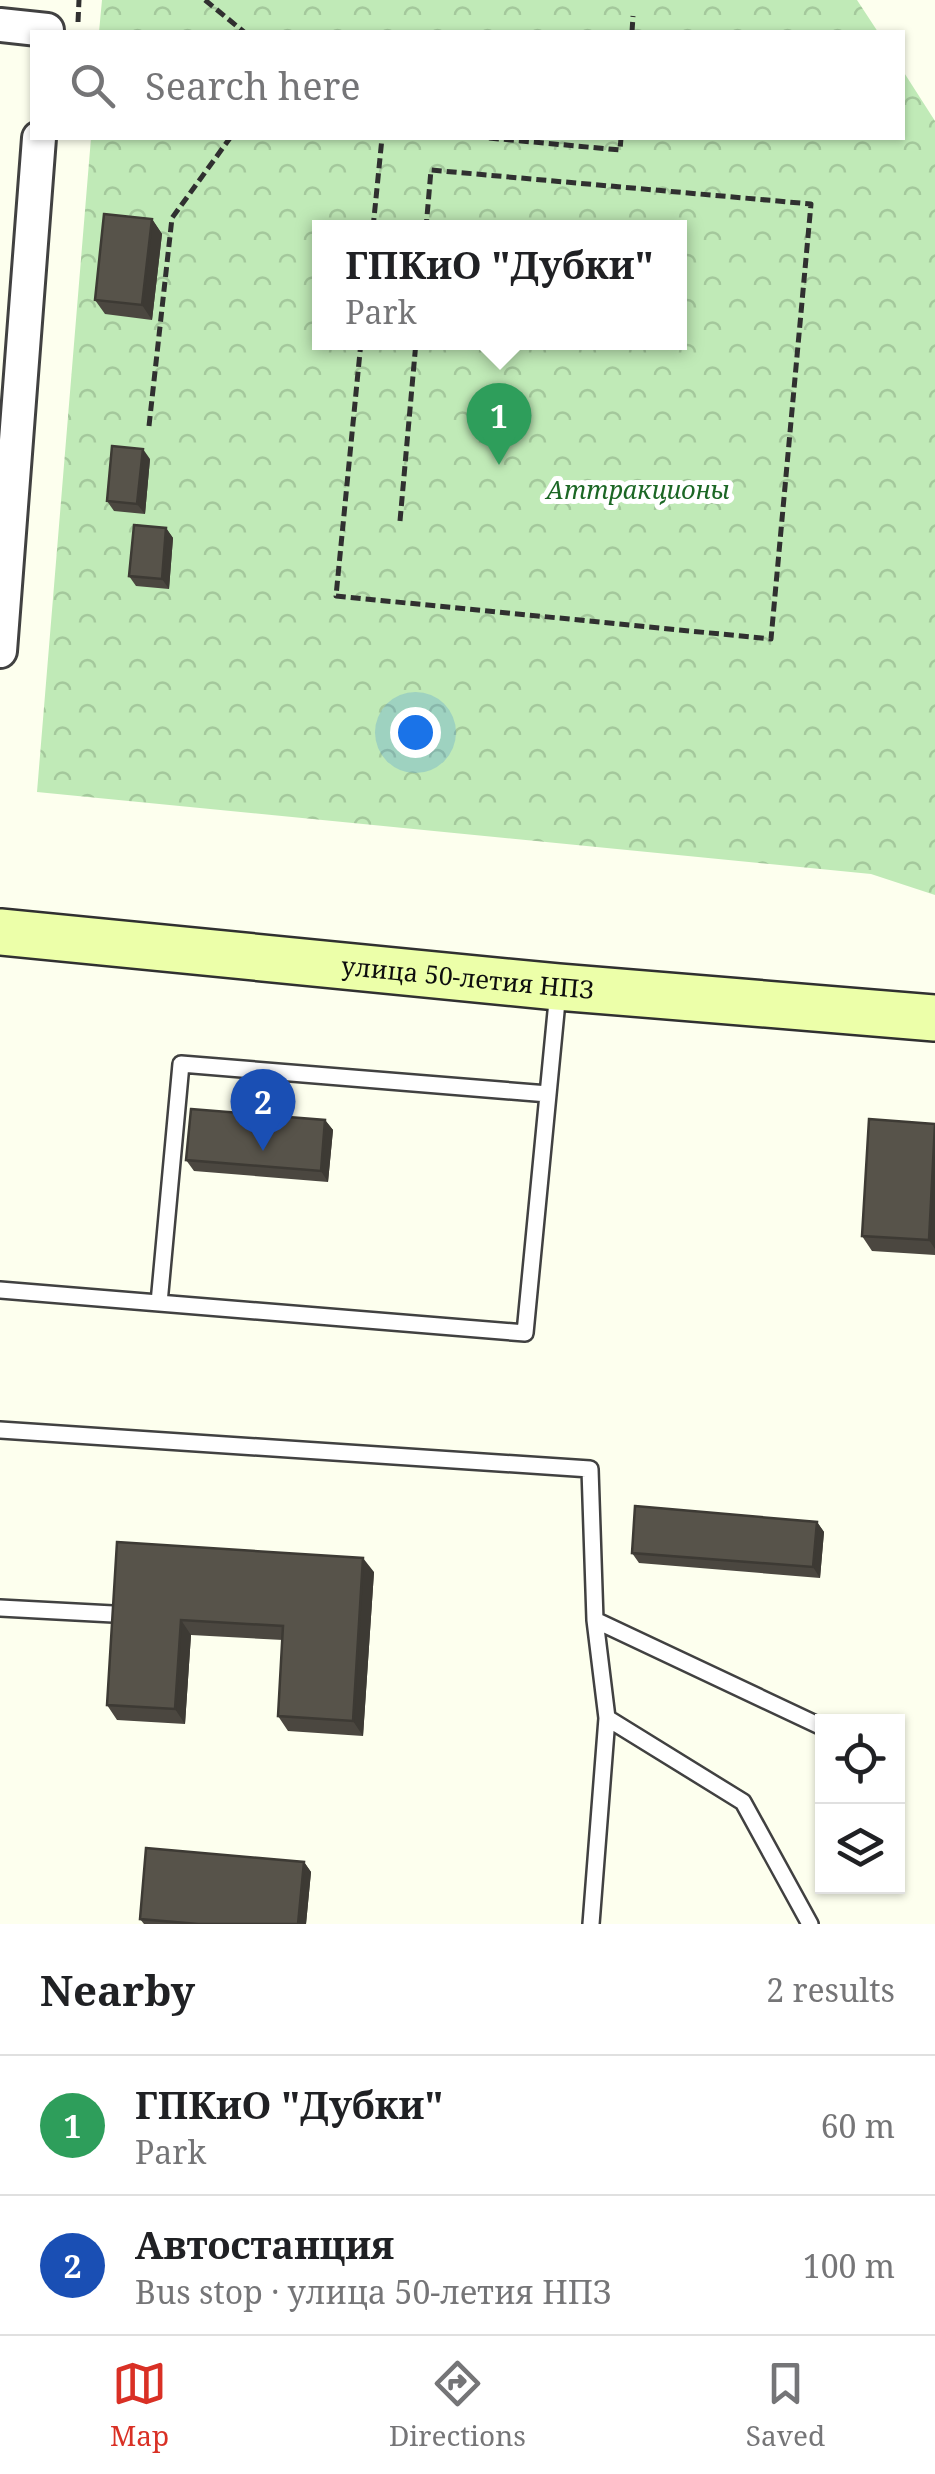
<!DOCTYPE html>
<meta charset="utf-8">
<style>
:root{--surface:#fff;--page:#f2f2f2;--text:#202124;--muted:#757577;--line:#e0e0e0;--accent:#d93025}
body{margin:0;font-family:"Noto Serif",serif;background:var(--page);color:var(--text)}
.controls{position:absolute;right:30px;bottom:30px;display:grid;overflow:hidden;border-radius:0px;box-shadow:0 2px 8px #0004}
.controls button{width:90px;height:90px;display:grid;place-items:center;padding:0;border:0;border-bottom:2px solid var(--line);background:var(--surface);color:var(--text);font:50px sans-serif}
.you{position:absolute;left:415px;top:732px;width:35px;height:35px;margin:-25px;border:8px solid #fff;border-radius:50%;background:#1a73e8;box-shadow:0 0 0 15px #1a73e833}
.badge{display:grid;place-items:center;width:65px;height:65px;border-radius:50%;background:var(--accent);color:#fff;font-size:32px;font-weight:700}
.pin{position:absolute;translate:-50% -82px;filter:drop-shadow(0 2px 5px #0008)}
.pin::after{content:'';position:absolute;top:52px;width:35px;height:30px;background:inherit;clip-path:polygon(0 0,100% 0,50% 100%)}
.popup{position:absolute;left:312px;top:220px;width:375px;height:130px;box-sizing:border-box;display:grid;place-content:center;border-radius:0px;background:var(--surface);filter:drop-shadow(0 2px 8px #0005);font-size:32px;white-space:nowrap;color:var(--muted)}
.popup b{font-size:38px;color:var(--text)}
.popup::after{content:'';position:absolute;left:50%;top:100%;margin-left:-20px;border:20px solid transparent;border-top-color:var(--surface)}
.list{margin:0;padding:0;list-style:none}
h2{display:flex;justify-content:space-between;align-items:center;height:130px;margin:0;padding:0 40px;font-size:42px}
h2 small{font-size:32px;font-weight:400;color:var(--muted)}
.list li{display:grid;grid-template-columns:65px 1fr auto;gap:30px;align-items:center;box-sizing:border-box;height:140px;padding:0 40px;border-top:2px solid var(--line)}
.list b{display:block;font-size:38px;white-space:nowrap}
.list p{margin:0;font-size:32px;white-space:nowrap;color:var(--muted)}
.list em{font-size:32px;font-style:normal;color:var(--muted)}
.icon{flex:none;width:55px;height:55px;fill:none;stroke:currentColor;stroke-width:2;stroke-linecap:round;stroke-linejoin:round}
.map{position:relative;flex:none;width:935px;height:1924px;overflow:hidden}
.search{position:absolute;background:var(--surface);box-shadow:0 2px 8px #0004;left:30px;right:30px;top:30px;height:110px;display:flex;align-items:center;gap:25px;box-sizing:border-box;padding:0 35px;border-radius:0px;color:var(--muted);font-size:38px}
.sheet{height:410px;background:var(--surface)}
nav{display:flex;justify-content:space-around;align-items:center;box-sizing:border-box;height:140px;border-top:2px solid var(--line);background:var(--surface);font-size:28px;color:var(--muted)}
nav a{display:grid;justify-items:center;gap:5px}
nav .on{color:var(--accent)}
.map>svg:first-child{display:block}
.park{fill:url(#park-crowns);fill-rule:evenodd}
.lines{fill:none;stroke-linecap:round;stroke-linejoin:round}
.lane-casing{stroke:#414141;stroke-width:20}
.street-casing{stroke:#414141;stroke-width:38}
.secondary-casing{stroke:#303030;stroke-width:50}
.path{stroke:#303030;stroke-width:5;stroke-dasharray:10 5;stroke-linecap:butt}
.lane{stroke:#fff;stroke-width:15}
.street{stroke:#fff;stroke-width:32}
.secondary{stroke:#ecffa9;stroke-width:45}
.wall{fill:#4b4740}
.shaded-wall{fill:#3d3a34}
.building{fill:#57534a;stroke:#3d3a34;stroke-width:2.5}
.labels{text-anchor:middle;stroke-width:10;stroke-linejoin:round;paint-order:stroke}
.park-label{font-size:25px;font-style:italic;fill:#1c6725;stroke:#fff}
.street-label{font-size:25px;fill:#0e0e0e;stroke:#fff}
</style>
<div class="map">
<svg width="935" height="1924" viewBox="0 0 935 1924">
<defs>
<pattern id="park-crowns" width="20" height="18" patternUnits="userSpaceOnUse" patternTransform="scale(2.5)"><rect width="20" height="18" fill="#c0eab7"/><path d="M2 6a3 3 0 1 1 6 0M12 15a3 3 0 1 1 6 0" fill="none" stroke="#a4c89c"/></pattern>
</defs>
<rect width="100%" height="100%" fill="#fdffee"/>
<path class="park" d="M102,0H857L878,32H99Z
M903,71L935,121V895L871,874L37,792L91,138H902ZM319,228H679V342H319Z"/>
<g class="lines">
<defs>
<path id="lane" d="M0,1290L525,1333L558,991
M159,1303L181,1064L548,1094
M0,1430L590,1469L595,1620L607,1718L591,1924
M0,1608L113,1614
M595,1620L822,1727
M607,1718L743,1802L810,1924"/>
<path id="street" d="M0,25L47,30V32
M0,651L39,138"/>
<g id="secondary">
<path id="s1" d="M0,932L558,987L935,1018"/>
</g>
</defs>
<use href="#lane" class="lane-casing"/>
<use href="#street" class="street-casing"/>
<use href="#secondary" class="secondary-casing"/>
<path class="path" d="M205,0L244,32
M78,22L79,0
M632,32L633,16
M489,138L620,150L621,138
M373,228L382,138
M361,342L336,596L771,639L811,204L431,170L426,228
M149,426L172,218L230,138
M400,521L416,342"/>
<use href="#lane" class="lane"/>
<use href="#street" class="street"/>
<use href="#secondary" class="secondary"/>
</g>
<path class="wall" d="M152,219L162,234L152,320L105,314L95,300Z
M150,459L145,514L114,511L107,501Z
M166,528L173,538L169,589L136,586L129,576Z
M325,1120L333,1130L328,1182L194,1171L186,1160Z
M935,1124V1255L872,1251L862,1236Z
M817,1522L824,1532L820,1578L639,1563L632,1553Z
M117,1542L374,1572L363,1736L288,1731L278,1716L283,1640L191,1635L185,1724L117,1720L107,1705Z
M304,1862L311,1872L306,1924H144L140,1919Z"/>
<path class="shaded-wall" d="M152,219L162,234L152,320L142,305Z
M143,449L150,459L145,514L137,504Z
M166,528L173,538L169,589L162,579Z
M325,1120L333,1130L328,1182L321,1171Z
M935,1141V1249L929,1240Z
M817,1522L824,1532L820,1578L813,1567Z
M363,1558L374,1572L363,1736L353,1721Z
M181,1620L191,1635L185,1724L175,1709Z
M304,1862L311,1872L306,1924H298Z"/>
<path class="building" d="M104,214L152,219L142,305L95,300Z
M112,446L143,449L137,504L107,501Z
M134,525L166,528L162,579L129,576Z
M191,1109L325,1120L321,1171L186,1160Z
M869,1119L935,1124L929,1240L862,1236Z
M635,1506L817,1522L813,1567L632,1553Z
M117,1542L363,1558L353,1721L278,1716L283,1626L181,1620L175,1709L107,1705Z
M146,1848L304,1862L298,1924H198L140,1919Z"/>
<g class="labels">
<g class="park-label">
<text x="638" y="499">Аттракционы</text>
</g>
<g class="street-label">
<text dy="9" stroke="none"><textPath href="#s1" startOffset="470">улица 50-летия НПЗ</textPath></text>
</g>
</g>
</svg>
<div class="controls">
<button><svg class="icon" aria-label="locate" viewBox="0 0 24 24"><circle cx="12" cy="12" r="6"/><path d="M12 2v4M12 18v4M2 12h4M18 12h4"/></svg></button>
<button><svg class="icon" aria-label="layers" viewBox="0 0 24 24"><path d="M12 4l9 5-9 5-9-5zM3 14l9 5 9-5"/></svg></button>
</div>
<div class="you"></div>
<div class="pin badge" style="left:499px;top:465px;background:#2e9e5b">1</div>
<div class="popup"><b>ГПКиО &quot;Дубки&quot;</b>Park</div>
<div class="pin badge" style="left:263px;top:1151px;background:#1a4fb4">2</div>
<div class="search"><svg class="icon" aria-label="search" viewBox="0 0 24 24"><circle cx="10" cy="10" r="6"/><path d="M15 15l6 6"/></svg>Search here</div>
</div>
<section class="sheet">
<h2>Nearby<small>2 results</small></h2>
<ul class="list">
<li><span class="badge" style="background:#2e9e5b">1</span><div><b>ГПКиО &quot;Дубки&quot;</b><p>Park</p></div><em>60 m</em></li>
<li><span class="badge" style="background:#1a4fb4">2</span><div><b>Автостанция</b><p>Bus stop · улица 50-летия НПЗ</p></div><em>100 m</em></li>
</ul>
</section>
<nav>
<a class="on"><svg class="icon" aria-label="map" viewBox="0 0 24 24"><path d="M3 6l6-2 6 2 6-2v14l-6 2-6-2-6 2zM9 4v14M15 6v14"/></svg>Map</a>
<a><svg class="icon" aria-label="directions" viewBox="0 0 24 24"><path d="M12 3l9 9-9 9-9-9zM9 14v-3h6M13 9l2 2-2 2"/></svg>Directions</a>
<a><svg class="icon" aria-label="saved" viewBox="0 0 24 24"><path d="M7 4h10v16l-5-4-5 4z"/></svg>Saved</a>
</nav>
